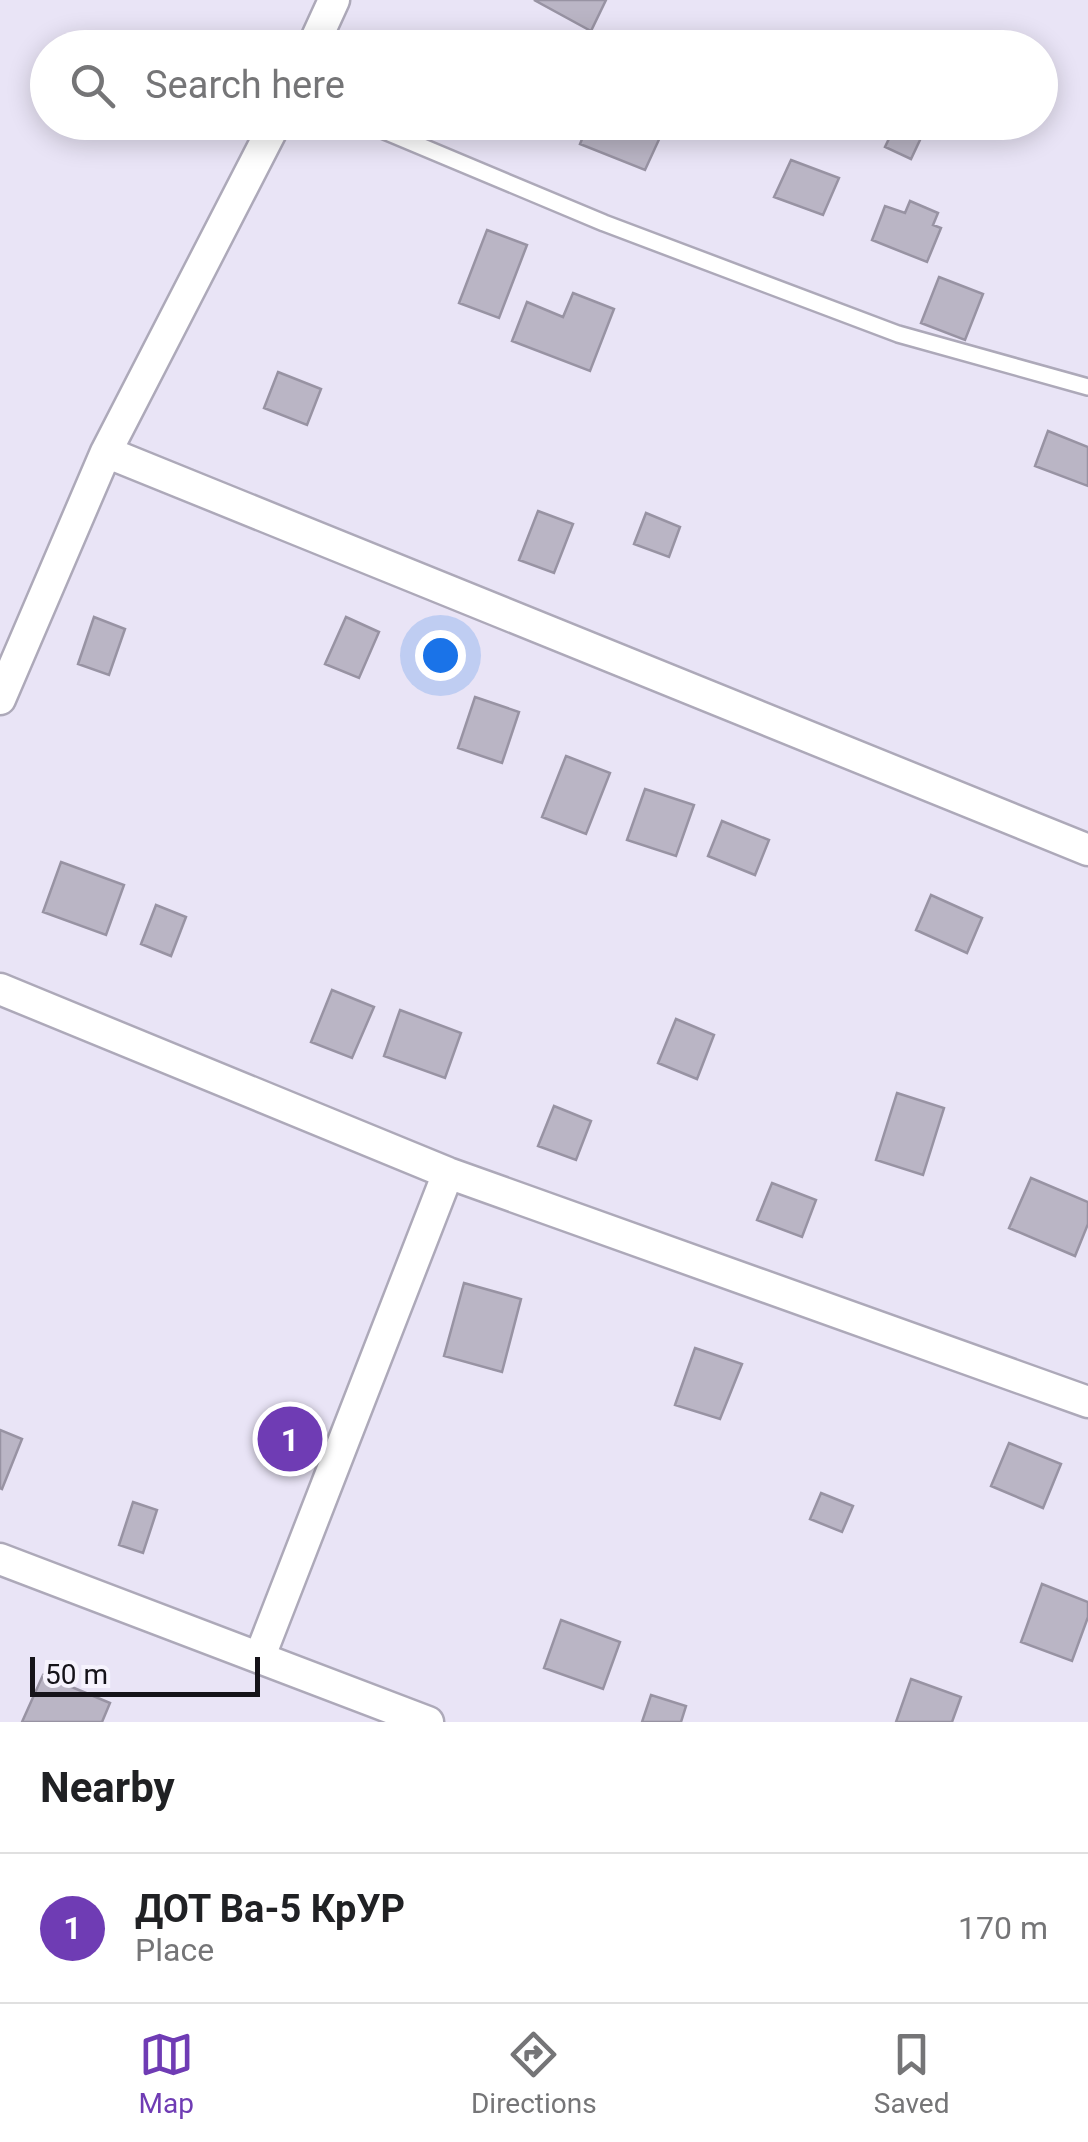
<!DOCTYPE html>
<meta charset="utf-8">
<style>
:root{--surface:#fff;--page:#f2f2f2;--text:#202124;--muted:#757577;--line:#e0e0e0;--accent:#6f3cb4}
body{margin:0;font-family:Roboto,sans-serif;background:var(--page);color:var(--text)}
.scale{position:absolute;left:30px;bottom:25px;width:230px;box-sizing:border-box;padding-left:10px;border:5px solid #151319;border-top:0;font-size:28px;line-height:35px;white-space:nowrap;color:#151319;-webkit-text-stroke:8px #f6f3fd;paint-order:stroke}
.you{position:absolute;left:440px;top:655px;width:35px;height:35px;margin:-25px;border:8px solid #fff;border-radius:50%;background:#1a73e8;box-shadow:0 0 0 15px #1a73e833}
.badge{display:grid;place-items:center;width:65px;height:65px;border-radius:50%;background:var(--accent);color:#fff;font-size:32px;font-weight:700}
.pin{position:absolute;translate:-50% -50%;border:5px solid #fff;box-shadow:0 2px 10px #0006}
.list{margin:0;padding:0;list-style:none}
h2{display:flex;justify-content:space-between;align-items:center;height:130px;margin:0;padding:0 40px;font-size:42px}
h2 small{font-size:32px;font-weight:400;color:var(--muted)}
.list li{display:grid;grid-template-columns:65px 1fr auto;gap:30px;align-items:center;box-sizing:border-box;height:150px;padding:0 40px;border-top:2px solid var(--line)}
.list b{display:block;font-size:38px;white-space:nowrap}
.list p{margin:0;font-size:32px;white-space:nowrap;color:var(--muted)}
.list em{font-size:32px;font-style:normal;color:var(--muted)}
.icon{flex:none;width:55px;height:55px;fill:none;stroke:currentColor;stroke-width:2;stroke-linecap:round;stroke-linejoin:round}
.map{position:relative;flex:none;width:1088px;height:1722px;overflow:hidden}
.search{position:absolute;background:var(--surface);box-shadow:0 5px 25px #0003;left:30px;right:30px;top:30px;height:110px;display:flex;align-items:center;gap:25px;box-sizing:border-box;padding:0 35px;border-radius:55px;color:var(--muted);font-size:38px}
.sheet{height:280px;background:var(--surface)}
nav{display:flex;justify-content:space-around;align-items:center;box-sizing:border-box;height:140px;border-top:2px solid var(--line);background:var(--surface);font-size:28px;color:var(--muted)}
nav a{display:grid;justify-items:center;gap:5px}
nav .on{color:var(--accent)}
.map>svg:first-child{display:block}
.building{fill:#bab5c5;stroke:#9893a3;stroke-width:2.5}
.lines{fill:none;stroke-linecap:round;stroke-linejoin:round}
.lane-casing{stroke:#ada9b9;stroke-width:20}
.street-casing{stroke:#ada9b9;stroke-width:35}
.lane{stroke:#fff;stroke-width:15}
.street{stroke:#fff;stroke-width:30}
</style>
<div class="map">
<svg width="1088" height="1722" viewBox="0 0 1088 1722">
<rect width="100%" height="100%" fill="#e9e4f6"/>
<path class="building" d="M534,0H606L591,31Z
M589,122H667L645,170L580,144Z
M897,122L928,123L911,159L885,147Z
M791,160L839,178L823,215L774,197Z
M910,201L938,213L933,225L941,228L927,262L872,240L885,206L905,213Z
M487,230L527,245L499,318L459,303Z
M939,277L983,294L965,340L921,323Z
M573,293L614,309L590,371L512,341L527,302L563,317Z
M278,372L321,389L307,425L264,408Z
M1048,431L1088,447V486L1035,466Z
M538,511L573,524L554,573L519,560Z
M646,513L680,527L669,557L634,544Z
M94,617L125,629L109,675L78,664Z
M346,617L379,632L359,678L325,664Z
M475,697L519,712L502,763L458,748Z
M566,756L610,773L586,834L542,817Z
M645,789L694,805L676,856L627,840Z
M722,821L769,840L755,875L708,856Z
M61,862L124,885L106,935L43,912Z
M931,895L982,918L967,953L916,930Z
M156,905L186,917L171,956L141,944Z
M332,990L374,1007L352,1058L311,1042Z
M400,1010L461,1033L445,1078L384,1056Z
M676,1019L714,1035L697,1079L658,1063Z
M897,1093L944,1108L923,1175L876,1160Z
M554,1106L591,1121L576,1160L538,1146Z
M1031,1178L1088,1202V1224L1075,1256L1009,1228Z
M772,1183L816,1200L802,1237L757,1220Z
M464,1283L521,1299L502,1372L444,1356Z
M695,1348L742,1364L720,1419L675,1405Z
M0,1430L22,1439L2,1489L0,1488Z
M1009,1443L1061,1464L1043,1508L991,1486Z
M821,1493L853,1506L842,1532L810,1519Z
M133,1502L157,1510L143,1553L119,1545Z
M1042,1584L1088,1602V1617L1072,1661L1021,1642Z
M561,1620L620,1642L603,1689L544,1668Z
M43,1675L110,1703L102,1722H22Z
M911,1679L961,1697L952,1722H896Z
M651,1695L686,1706L681,1722H642Z"/>
<g class="lines">
<defs>
<path id="lane" d="M363,122L604,223L898,334L1088,387"/>
<path id="street" d="M312,48L334,0
M106,452L1088,850
M0,699L106,452L276,122
M0,989L448,1173L1088,1402
M0,1559L428,1722
M260,1656L448,1173"/>
</defs>
<use href="#lane" class="lane-casing"/>
<use href="#street" class="street-casing"/>
<use href="#lane" class="lane"/>
<use href="#street" class="street"/>
</g>
</svg>
<div class="scale">50 m</div>
<div class="you"></div>
<div class="pin badge" style="left:290px;top:1439px">1</div>
<div class="search"><svg class="icon" aria-label="search" viewBox="0 0 24 24"><circle cx="10" cy="10" r="6"/><path d="M15 15l6 6"/></svg>Search here</div>
</div>
<section class="sheet">
<h2>Nearby<small></small></h2>
<ul class="list">
<li><span class="badge">1</span><div><b>ДОТ Ва-5 КрУР</b><p>Place</p></div><em>170 m</em></li>
</ul>
</section>
<nav>
<a class="on"><svg class="icon" aria-label="map" viewBox="0 0 24 24"><path d="M3 6l6-2 6 2 6-2v14l-6 2-6-2-6 2zM9 4v14M15 6v14"/></svg>Map</a>
<a><svg class="icon" aria-label="directions" viewBox="0 0 24 24"><path d="M12 3l9 9-9 9-9-9zM9 14v-3h6M13 9l2 2-2 2"/></svg>Directions</a>
<a><svg class="icon" aria-label="saved" viewBox="0 0 24 24"><path d="M7 4h10v16l-5-4-5 4z"/></svg>Saved</a>
</nav>
